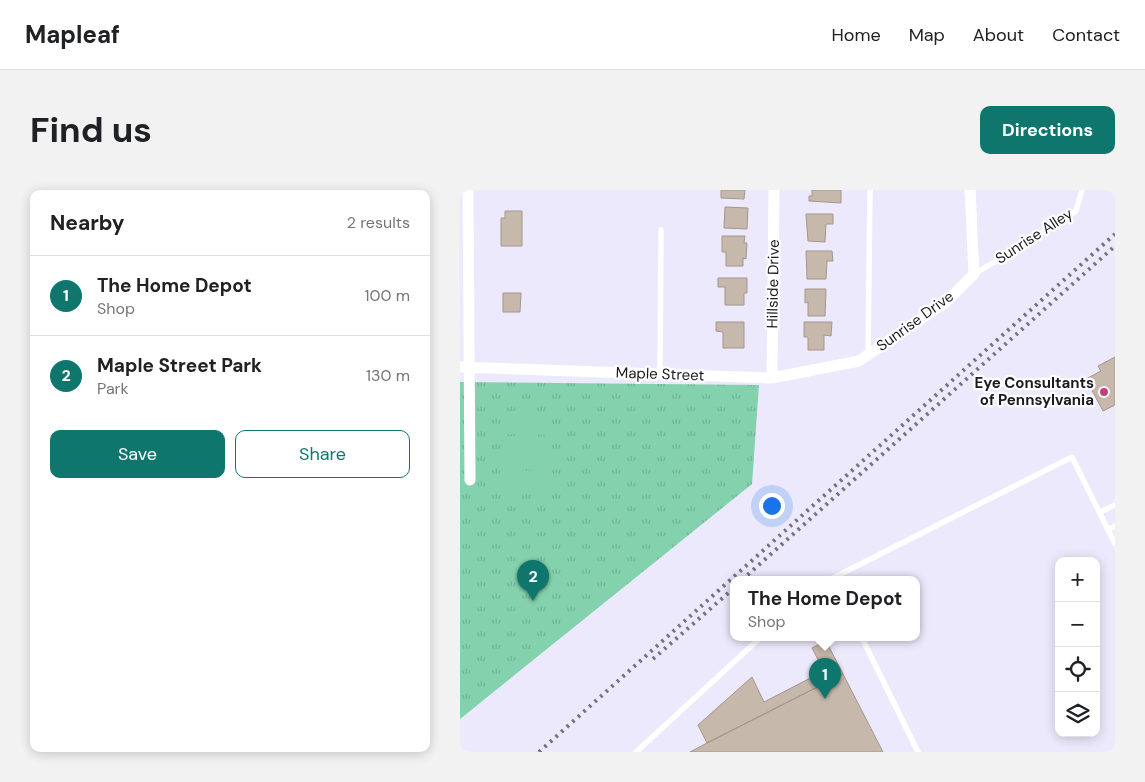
<!DOCTYPE html>
<meta charset="utf-8">
<style>
:root{--surface:#fff;--page:#f2f2f2;--text:#202124;--muted:#757577;--line:#e0e0e0;--accent:#0f766e}
body{margin:0;font-family:"DM Sans",sans-serif;background:var(--page);color:var(--text)}
.controls{position:absolute;right:15px;bottom:15px;display:grid;overflow:hidden;border-radius:10px;box-shadow:0 2px 12px #0003}
.controls button{width:45px;height:45px;display:grid;place-items:center;padding:0;border:0;border-bottom:1px solid var(--line);background:var(--surface);color:var(--text);font:25px sans-serif}
.you{position:absolute;left:311px;top:315px;width:18px;height:18px;margin:-12px;border:4px solid #fff;border-radius:50%;background:#1a73e8;box-shadow:0 0 0 8px #1a73e833}
.badge{display:grid;place-items:center;width:32px;height:32px;border-radius:50%;background:var(--accent);color:#fff;font-size:16px;font-weight:700}
.pin{position:absolute;translate:-50% -41px;filter:drop-shadow(0 1px 2px #0008)}
.pin::after{content:'';position:absolute;top:26px;width:18px;height:15px;background:inherit;clip-path:polygon(0 0,100% 0,50% 100%)}
.popup{position:absolute;left:270px;top:386px;width:190px;height:65px;box-sizing:border-box;display:grid;place-content:center;border-radius:10px;background:var(--surface);filter:drop-shadow(0 1px 4px #0005);font-size:16px;white-space:nowrap;color:var(--muted)}
.popup b{font-size:19px;color:var(--text)}
.popup::after{content:'';position:absolute;left:50%;top:100%;margin-left:-10px;border:10px solid transparent;border-top-color:var(--surface)}
.list{margin:0;padding:0;list-style:none}
h2{display:flex;justify-content:space-between;align-items:center;height:65px;margin:0;padding:0 20px;font-size:21px}
h2 small{font-size:16px;font-weight:400;color:var(--muted)}
.list li{display:grid;grid-template-columns:32px 1fr auto;gap:15px;align-items:center;box-sizing:border-box;height:80px;padding:0 20px;border-top:1px solid var(--line)}
.list b{display:block;font-size:19px;white-space:nowrap}
.list p{margin:0;font-size:16px;white-space:nowrap;color:var(--muted)}
.list em{font-size:16px;font-style:normal;color:var(--muted)}
.actions{display:flex;gap:10px;padding:15px 20px}
.actions a{flex:1;padding:11px 0;border:1px solid var(--accent);border-radius:10px;text-align:center;font-size:18px;color:var(--accent)}
.actions .main{background:var(--accent);color:#fff}
.icon{flex:none;width:28px;height:28px;fill:none;stroke:currentColor;stroke-width:2;stroke-linecap:round;stroke-linejoin:round}
.map{position:relative;flex:none;width:655px;height:562px;overflow:hidden;border-radius:10px}
header{display:flex;align-items:center;gap:30px;box-sizing:border-box;height:70px;padding:0 25px;background:var(--surface);border-bottom:1px solid var(--line)}
header strong{font-size:24px}
nav{display:flex;gap:28px;margin-inline-start:auto;font-size:18px}
.intro{display:flex;align-items:center;justify-content:space-between;box-sizing:border-box;height:120px;padding:0 30px}
h1{margin:0;font-size:35px}
.button{padding:12px 22px;border-radius:10px;background:var(--accent);color:#fff;font-size:18px;font-weight:700}
main{display:flex;gap:30px;padding:0 30px}
aside{flex:1;background:var(--surface);border-radius:10px;box-shadow:0 2px 12px #0003}
.map>svg:first-child{display:block}
.grass{fill:url(#grass-tufts)}
.pitch{fill:#83d2ad}
.building{fill:#c7b8ac;stroke:#a5968b}
.lines{fill:none;stroke-linecap:round;stroke-linejoin:round}
.service{stroke:#fff;stroke-width:5.5}
.minor{stroke:#fff;stroke-width:11}
.rail{stroke:#74727d;stroke-width:4;stroke-dasharray:2.5 5;stroke-linecap:butt}
.poi-dot{fill:#c83f78;stroke:#fff;stroke-width:2}
.labels{text-anchor:middle;stroke-width:4.5;stroke-linejoin:round;paint-order:stroke}
.street-label{font-size:15px;fill:#1b1a20;stroke:#fff}
.poi-label{font-size:15px;font-weight:bold;fill:#1b1a20;stroke:#fff;text-anchor:end}
</style>
<header>
<strong>Mapleaf</strong>
<nav><a>Home</a><a>Map</a><a>About</a><a>Contact</a></nav>
</header>
<div class="intro"><h1>Find us</h1><a class="button">Directions</a></div>
<main>
<aside>
<h2>Nearby<small>2 results</small></h2>
<ul class="list">
<li><span class="badge">1</span><div><b>The Home Depot</b><p>Shop</p></div><em>100 m</em></li>
<li><span class="badge">2</span><div><b>Maple Street Park</b><p>Park</p></div><em>130 m</em></li>
</ul>
<div class="actions"><a class="main">Save</a><a>Share</a></div>
</aside>
<div class="map">
<svg width="655" height="562" viewBox="0 0 655 562">
<defs>
<pattern id="grass-tufts" width="24" height="20" patternUnits="userSpaceOnUse" patternTransform="scale(1.25)"><rect width="24" height="20" fill="#83d2ad"/><path d="M3 7l-1-3M5 7V3M7 7l1-3M15 17l-1-3M17 17v-4M19 17l1-3" fill="none" stroke="#71b495"/></pattern>
</defs>
<rect width="100%" height="100%" fill="#ebe9fb"/>
<path class="grass" d="M0,192L299,195L292,294L0,529Z"/>
<path class="pitch" d="M41,221L88,222L87,245L40,244Z
M41,251H87V274L40,273Z
M40,280L86,281V303L39,302Z"/>
<path class="building" d="M261,0H285L284,9L261,8Z
M352,0H381V13L349,11V6H352Z
M265,17L288,18L287,39L264,38Z
M45,21H62V56H41V28H45Z
M346,24H373V34H366L365,52L348,51Z
M262,46H285L284,53H287L286,69L283,68V76H266V62H262Z
M346,61H372L373,71H367L366,89H347Z
M258,88H287V103H284V115H265V97H258Z
M345,99H366L365,126H348V112L345,113Z
M43,103H61L60,122H43Z
M256,132H284V158H263V142L256,141Z
M344,132H372L371,146L364,145V160H348V147H344Z
M655,167V215L643,221L626,189L641,181L638,176Z
M366,451L383,484L247,553L238,535L292,487L304,512L364,481L352,458Z
M383,484L423,562H230L247,553Z"/>
<g class="lines">
<path class="service" d="M514,84L558,58L616,21L622,0
M408,166L410,0
M200,184L201,40
M640,322L655,315
M648,340L655,336
M369,390L612,267L655,354
M402,448L458,562
M176,562L300,448"/>
<path class="minor" d="M8,0L10,290
M0,177L312,188L399,171L486,112L514,84L510,0
M312,188L314,0"/>
<path class="rail" d="M282,390L655,56
M193,469L274,398
M79,562L655,44"/>
</g>
<circle class="poi-dot" cx="644" cy="202" r="5"/>
<g class="labels">
<g class="street-label">
<text transform="translate(574 46) rotate(-33)" y="5">Sunrise Alley</text>
<text transform="translate(313 94) rotate(-89)" y="5">Hillside Drive</text>
<text transform="translate(455 131) rotate(-36)" y="5">Sunrise Drive</text>
<text transform="translate(200 184) rotate(2)" y="5">Maple Street</text>
</g>
<g class="poi-label">
<text x="634" y="198">Eye Consultants<tspan x="634" dy="17">of Pennsylvania</tspan></text>
</g>
</g>
</svg>
<div class="controls">
<button>+</button>
<button>−</button>
<button><svg class="icon" aria-label="locate" viewBox="0 0 24 24"><circle cx="12" cy="12" r="6"/><path d="M12 2v4M12 18v4M2 12h4M18 12h4"/></svg></button>
<button><svg class="icon" aria-label="layers" viewBox="0 0 24 24"><path d="M12 4l9 5-9 5-9-5zM3 14l9 5 9-5"/></svg></button>
</div>
<div class="you"></div>
<div class="pin badge" style="left:365px;top:509px">1</div>
<div class="popup"><b>The Home Depot</b>Shop</div>
<div class="pin badge" style="left:73px;top:411px">2</div>
</div>
</main>
